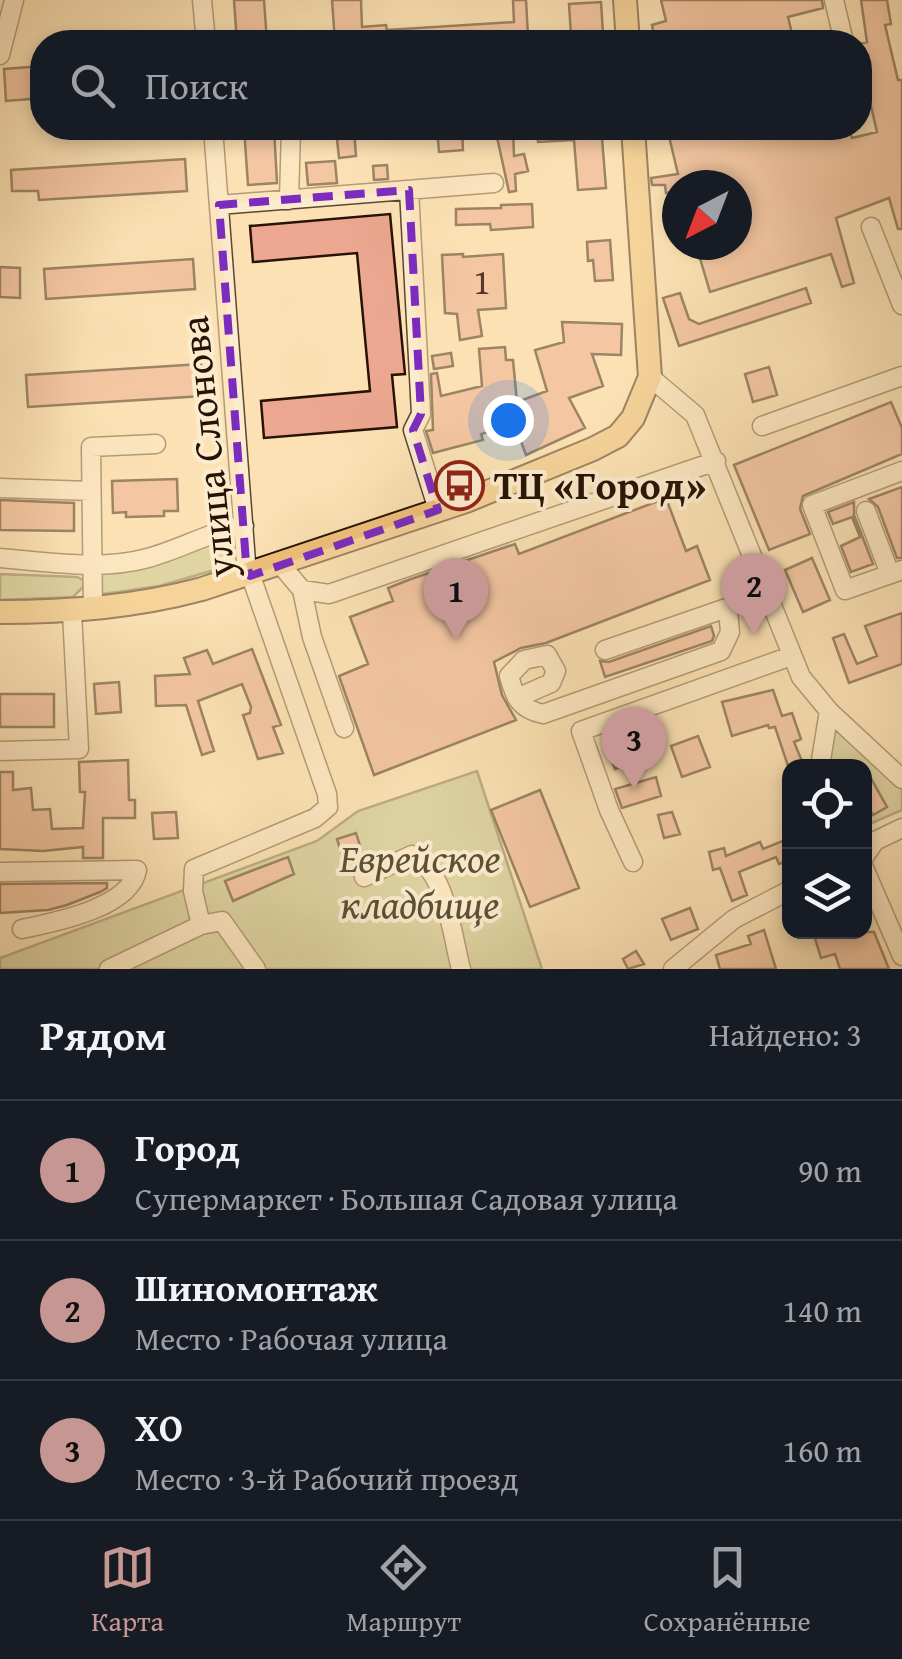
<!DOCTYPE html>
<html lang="ru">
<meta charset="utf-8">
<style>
:root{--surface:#171b24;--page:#20242c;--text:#f1f3f6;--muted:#9ea1a6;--line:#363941;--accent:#c59692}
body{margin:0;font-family:"Gentium Book Plus",serif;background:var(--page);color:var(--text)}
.controls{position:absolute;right:30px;bottom:30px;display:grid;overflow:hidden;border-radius:20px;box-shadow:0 5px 15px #0003}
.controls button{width:90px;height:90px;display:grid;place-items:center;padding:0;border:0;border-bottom:2px solid var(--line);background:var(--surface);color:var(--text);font:50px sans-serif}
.compass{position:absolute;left:662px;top:170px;width:90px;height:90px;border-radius:50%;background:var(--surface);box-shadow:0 5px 15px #0003;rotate:222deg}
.you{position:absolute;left:508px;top:420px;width:35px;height:35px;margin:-25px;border:8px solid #fff;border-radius:50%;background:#1a73e8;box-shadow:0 0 0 15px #1a73e833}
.badge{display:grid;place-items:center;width:65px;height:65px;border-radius:50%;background:var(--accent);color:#111;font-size:32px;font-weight:700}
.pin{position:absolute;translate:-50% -82px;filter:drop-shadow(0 2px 5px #0008)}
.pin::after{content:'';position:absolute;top:52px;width:35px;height:30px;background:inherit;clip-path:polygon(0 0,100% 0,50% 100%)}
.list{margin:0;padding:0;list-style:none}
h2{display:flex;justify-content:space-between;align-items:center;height:130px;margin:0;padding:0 40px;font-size:42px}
h2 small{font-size:32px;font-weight:400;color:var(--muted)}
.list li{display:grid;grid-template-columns:65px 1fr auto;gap:30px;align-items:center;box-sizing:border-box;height:140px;padding:0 40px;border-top:2px solid var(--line)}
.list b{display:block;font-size:38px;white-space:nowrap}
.list p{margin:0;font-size:32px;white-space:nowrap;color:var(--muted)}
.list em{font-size:32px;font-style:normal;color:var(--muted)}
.icon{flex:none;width:55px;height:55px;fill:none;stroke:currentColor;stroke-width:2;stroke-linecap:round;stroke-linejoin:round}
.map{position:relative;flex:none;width:902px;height:969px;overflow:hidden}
.search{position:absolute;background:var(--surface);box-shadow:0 5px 15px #0003;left:30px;right:30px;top:30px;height:110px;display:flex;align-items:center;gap:25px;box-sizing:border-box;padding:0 35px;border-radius:40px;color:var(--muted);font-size:38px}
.sheet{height:550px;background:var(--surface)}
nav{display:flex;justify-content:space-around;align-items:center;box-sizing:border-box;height:140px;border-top:2px solid var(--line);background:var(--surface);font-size:28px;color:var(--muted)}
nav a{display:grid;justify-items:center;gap:5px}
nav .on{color:var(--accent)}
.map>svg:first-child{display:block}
.green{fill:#bcc38e;stroke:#726a4a;stroke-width:2.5}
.building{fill:#eba78f;stroke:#281205;stroke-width:2.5}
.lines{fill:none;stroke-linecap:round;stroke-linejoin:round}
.minor-casing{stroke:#5d4630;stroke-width:21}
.major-casing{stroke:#281205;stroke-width:26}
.minor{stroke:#fcecce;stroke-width:18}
.major{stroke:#eec07a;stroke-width:22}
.marked{fill:none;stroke:#7b2cbf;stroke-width:8;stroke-dasharray:20 12;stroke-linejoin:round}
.labels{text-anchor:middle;stroke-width:8;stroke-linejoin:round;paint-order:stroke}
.number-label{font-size:35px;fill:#593728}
.street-label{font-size:40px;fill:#281205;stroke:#fcecce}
.poi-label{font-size:40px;font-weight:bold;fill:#281205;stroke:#fcecce;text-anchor:start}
.park-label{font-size:40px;font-style:italic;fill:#5c5035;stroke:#fcecce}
</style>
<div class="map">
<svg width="902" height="969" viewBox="0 0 902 969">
<rect width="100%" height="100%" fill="#fbe1b3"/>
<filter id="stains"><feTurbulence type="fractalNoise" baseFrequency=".002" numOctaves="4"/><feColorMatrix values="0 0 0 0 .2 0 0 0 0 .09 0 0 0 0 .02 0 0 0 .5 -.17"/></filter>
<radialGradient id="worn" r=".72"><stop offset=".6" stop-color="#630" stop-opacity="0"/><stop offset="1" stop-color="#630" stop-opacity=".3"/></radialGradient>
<path class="green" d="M217,539L225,541L230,552L225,567L159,586L103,594L98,589V576L104,572Z
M0,574L77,577L83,580L84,586L73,597L0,600Z
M838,726L902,787V810L865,826L864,766H829L827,734Z
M477,771L542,969H0V958L317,841L358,811Z"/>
<path class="building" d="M234,0H264L267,42H237Z
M332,0H361L362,27L386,25L387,30L514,22L513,0H526L528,36L428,42H335Z
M661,0H822L823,8L788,17L794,42H655L652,25L666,21Z
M861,0H887L891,24L885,25L898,80H902V229H898L889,198L836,218L854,283L842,287L831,254L710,292L696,245H737V185H677V191L666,193L665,185H652L651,178L678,174L667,128H849L852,138L877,132L860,59V44L867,42Z
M601,2L603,33L571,35L569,4Z
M42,66V98L6,101L4,69Z
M244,128H274L277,183L248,185Z
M354,128L356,156L339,158L336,129Z
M437,128H462L463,150L439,152Z
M495,128H513L514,156L524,154L528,171L515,174L516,191L509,192Z
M537,128H607L608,137L602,138L606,188L578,190L574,140L538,142Z
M185,159L187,191L39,200L38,191H12L11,170Z
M335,161L337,183L308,185L306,163Z
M387,165L388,179L374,180L373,166Z
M532,204L533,227L491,230L490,224L456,225V209L501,208V205Z
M390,214L405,374L392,375L397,427L264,438L261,401L370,391L357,253L253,262L250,226Z
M610,240L613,280L595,281L593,260L588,261L587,242Z
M463,254V257L503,254L506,308L478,310L482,336L460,340L457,314L445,313L442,255Z
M193,259L195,289L46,299L44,269Z
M0,267L20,268V298L0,297Z
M806,288L811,303L679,346L663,298L680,293L689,319L699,324Z
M562,322L622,324L621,355L592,354L603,386L569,398L585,428L526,455L515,425L481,434L483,440L433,453L426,431L433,430L431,374L437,373L441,396L482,386L479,349L505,347L506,360H513L517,402L547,391L535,350L564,342Z
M451,353L453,366L434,369L432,356Z
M201,364L203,396L28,407L26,375Z
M769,367L777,395L753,402L745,374Z
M891,402L902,428V454L803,496L800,509L810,534L769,550L734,465Z
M177,479L178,511H164V516L126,517V512L113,513L112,481Z
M902,487V558H897L878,507L869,499Z
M666,498L686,551L697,546L710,580L546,643L521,648L494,662L502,695L516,720L374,775L339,676L368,664L350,617L393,601L388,588L411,579L515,544L519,554Z
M0,500L74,503V531L0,530Z
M854,502V515L873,564L851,572L841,546L860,537L852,517L833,524L828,512Z
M812,558L830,600L803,612L785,570Z
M902,613V664L849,683L833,638L844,634L857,664L877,656L865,626Z
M711,626L714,636L712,641L605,677L600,661L609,662Z
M252,649L281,725L273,727L283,753L258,759L243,715L250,713L251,707L242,684L198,701L214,751L202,755L186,705L156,706L155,676L190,674L184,658L207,650L213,664Z
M119,682L121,712L96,714L94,684Z
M773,690L782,716L792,713L801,739L794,742L804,766H788L775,727L769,728L768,725L732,736L722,702Z
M0,694H54V727H0Z
M619,734L623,743L641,736L649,755L615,769L604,741Z
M698,736L710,767L682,777L671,746Z
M128,760L129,800H135V818H103V858H83V847L43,851L0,849V772H13V790L31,788L33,810L50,809L52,829L83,828L85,792H80L79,762Z
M864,766L887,807L873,815L864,799Z
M656,777L661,796L622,808L615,789Z
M540,790L579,888L530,907L491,810Z
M176,812L178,838L154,839L152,813Z
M672,812L680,834L664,838L658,815Z
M356,833L361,849L342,855L337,839Z
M790,838V860L779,864L776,857L739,872L747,895L732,901L720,868L713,870L709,852L724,848L726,856L760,842L763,849Z
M288,857L294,874L233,901L225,881Z
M107,883V888L100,892L67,905L48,910L0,913V884Z
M690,908L698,929L671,940L662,919Z
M764,930L776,969H720L716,955L751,944L748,936Z
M813,932H874L889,969H840L835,954L821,958Z
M636,951L644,964L628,969L623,959Z"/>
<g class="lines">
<defs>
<path id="minor" d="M202,0L206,42
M834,0L844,42
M0,55L14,0
M409,190L421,414L413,430L438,510
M289,200L291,128
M219,205L494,183
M871,227L902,305
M650,377L695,415L801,677L829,711L902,779
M762,426L902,376
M902,471L812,505L845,590L902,570
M0,488L91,491
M866,511L890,574
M0,558C49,562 100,571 148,558C181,549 211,531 244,526
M281,565L302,590L329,594L716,461
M302,590L312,637L344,728
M93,610L91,447L156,444
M605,650L767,594
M517,698L551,683L556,671L547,655L524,660L509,676C515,698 520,709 543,714L721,651L730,632L728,610
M0,751L79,749L72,612
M824,766L821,760L829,711
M864,857L875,841L902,828
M633,862L609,810L581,731L791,656
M864,868L902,956
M0,872L137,870C130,908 55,922 22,929
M364,877L412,855C446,870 452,935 461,969
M201,925L222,921L256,969
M109,969L201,925L193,891L194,869L315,818L328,807L327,794L246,562L213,128
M673,969L734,919L790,890"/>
<path id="major" d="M625,0L628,42
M0,612C69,612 135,607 202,589L466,501L593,449L618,436L633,418L650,377L633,128"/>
</defs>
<use href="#minor" class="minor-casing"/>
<use href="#major" class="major-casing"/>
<use href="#minor" class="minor"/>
<use href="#major" class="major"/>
</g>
<path d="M0 0H902V969H0ZM409,190L421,414L413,430L438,510L250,576L246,562L219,205Z" fill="#fbe1b3" fill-opacity=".55" fill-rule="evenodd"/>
<path class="marked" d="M409,190L421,414L413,430L438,510L250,576L246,562L219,205Z"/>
<defs>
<symbol id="bus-ring" viewBox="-11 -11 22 22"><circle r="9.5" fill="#fcecce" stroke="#8f2418" stroke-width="1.5"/><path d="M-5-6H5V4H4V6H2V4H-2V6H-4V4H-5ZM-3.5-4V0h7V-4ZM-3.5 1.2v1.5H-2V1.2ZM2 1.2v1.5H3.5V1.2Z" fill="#8f2418"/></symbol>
</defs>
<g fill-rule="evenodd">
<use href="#bus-ring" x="432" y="458" width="55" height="55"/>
</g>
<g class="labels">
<g class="number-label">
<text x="482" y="294">1</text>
</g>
<g class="street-label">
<text transform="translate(207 447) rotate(-96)" y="14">улица Слонова</text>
</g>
<g class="poi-label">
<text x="494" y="499">ТЦ «Город»</text>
</g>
<g class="park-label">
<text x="420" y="872">Еврейское<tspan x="420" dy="46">кладбище</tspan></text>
</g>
</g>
<rect width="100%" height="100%" filter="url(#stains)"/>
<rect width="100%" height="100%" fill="url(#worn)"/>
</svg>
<div class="controls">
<button><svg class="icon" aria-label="locate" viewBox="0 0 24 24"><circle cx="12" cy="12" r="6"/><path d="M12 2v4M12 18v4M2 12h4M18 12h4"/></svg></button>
<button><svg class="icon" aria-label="layers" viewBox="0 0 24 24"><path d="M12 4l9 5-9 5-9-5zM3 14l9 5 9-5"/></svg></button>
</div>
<svg class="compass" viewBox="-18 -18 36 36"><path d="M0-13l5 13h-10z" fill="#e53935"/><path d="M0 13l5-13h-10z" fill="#9ea1a6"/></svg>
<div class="you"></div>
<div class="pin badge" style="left:456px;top:640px">1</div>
<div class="pin badge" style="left:754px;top:635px">2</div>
<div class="pin badge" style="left:634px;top:789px">3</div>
<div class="search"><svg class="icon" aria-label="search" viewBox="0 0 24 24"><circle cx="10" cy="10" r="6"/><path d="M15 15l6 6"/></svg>Поиск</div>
</div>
<section class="sheet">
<h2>Рядом<small>Найдено: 3</small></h2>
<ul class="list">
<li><span class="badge">1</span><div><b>Город</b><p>Супермаркет · Большая Садовая улица</p></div><em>90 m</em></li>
<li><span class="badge">2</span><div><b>Шиномонтаж</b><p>Место · Рабочая улица</p></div><em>140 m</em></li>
<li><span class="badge">3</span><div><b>ХО</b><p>Место · 3-й Рабочий проезд</p></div><em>160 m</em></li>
</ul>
</section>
<nav>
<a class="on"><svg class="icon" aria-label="map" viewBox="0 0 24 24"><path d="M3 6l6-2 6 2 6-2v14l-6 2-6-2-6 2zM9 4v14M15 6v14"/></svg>Карта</a>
<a><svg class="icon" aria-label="directions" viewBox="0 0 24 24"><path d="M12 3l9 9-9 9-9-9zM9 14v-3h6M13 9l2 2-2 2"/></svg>Маршрут</a>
<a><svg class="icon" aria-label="saved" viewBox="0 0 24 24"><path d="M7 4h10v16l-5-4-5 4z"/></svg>Сохранённые</a>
</nav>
